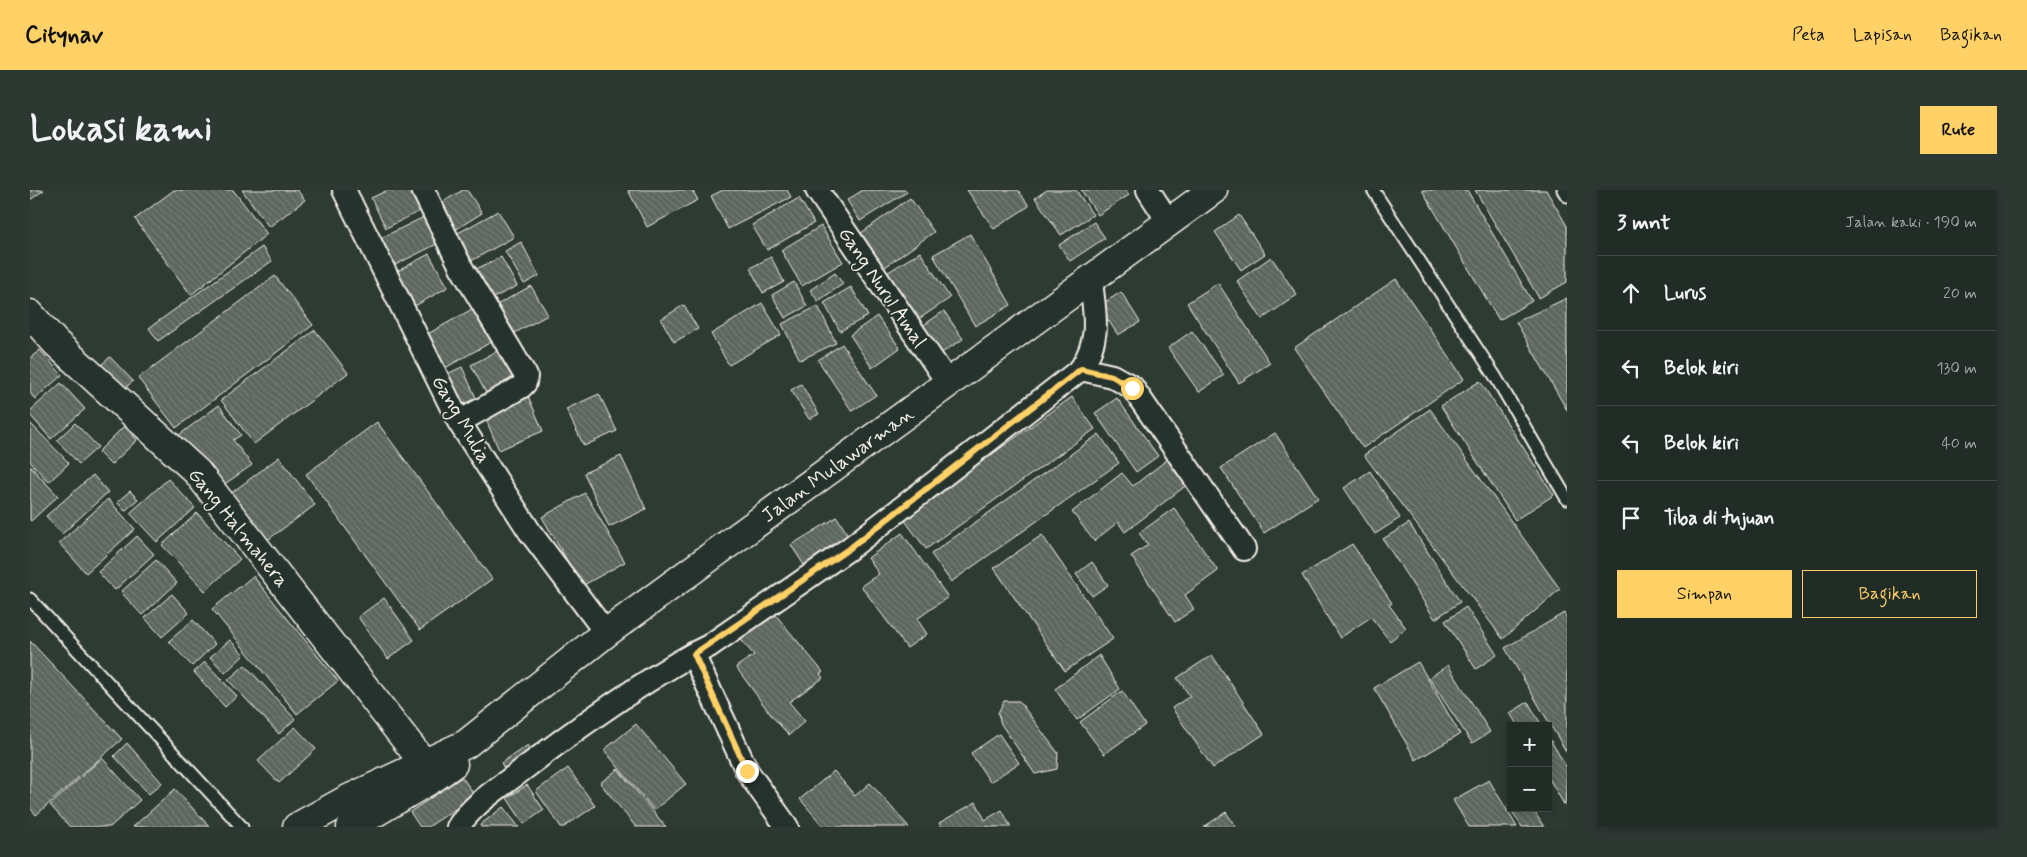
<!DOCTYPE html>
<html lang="id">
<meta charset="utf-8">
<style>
:root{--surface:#222c27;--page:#2e3833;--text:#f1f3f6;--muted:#a2a7a7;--line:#3f4844;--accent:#ffd166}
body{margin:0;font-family:Mynerve,sans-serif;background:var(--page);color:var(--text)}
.controls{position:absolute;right:15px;bottom:15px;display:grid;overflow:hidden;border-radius:0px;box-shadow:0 2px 12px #0003}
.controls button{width:45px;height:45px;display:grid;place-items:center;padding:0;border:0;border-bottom:1px solid var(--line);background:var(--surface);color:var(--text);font:25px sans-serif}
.stop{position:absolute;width:15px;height:15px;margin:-11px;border:4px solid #ffd166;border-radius:50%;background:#fff}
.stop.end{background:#ffd166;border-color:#fff;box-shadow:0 1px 5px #0008}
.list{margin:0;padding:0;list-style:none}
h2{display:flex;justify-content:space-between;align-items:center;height:65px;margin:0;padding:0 20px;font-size:21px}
h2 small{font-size:16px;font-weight:400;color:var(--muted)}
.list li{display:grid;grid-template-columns:32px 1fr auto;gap:15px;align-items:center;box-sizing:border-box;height:75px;padding:0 20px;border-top:1px solid var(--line)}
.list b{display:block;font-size:19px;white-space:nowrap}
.list em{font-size:16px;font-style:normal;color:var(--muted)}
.actions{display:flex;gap:10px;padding:15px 20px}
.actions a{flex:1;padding:11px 0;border:1px solid var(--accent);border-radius:0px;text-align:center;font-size:18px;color:var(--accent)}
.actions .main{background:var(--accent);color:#111}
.icon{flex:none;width:28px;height:28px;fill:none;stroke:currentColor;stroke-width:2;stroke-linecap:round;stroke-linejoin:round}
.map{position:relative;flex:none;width:1537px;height:637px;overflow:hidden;border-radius:0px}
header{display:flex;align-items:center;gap:30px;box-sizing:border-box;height:70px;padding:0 25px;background:var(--accent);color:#111}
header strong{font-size:24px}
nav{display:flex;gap:28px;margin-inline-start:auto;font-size:18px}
.intro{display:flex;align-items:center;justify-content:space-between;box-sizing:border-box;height:120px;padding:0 30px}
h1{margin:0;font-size:35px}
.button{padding:12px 22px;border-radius:0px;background:var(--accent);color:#111;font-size:18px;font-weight:700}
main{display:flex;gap:30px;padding:0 30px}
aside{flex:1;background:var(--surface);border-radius:0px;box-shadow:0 2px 12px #0003}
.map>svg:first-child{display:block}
.building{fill:url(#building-back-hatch);stroke:#f4f1e8}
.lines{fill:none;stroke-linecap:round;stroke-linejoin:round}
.service-casing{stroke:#f4f1e8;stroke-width:15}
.minor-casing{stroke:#f4f1e8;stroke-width:26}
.tertiary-casing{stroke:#f4f1e8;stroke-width:31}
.trunk-casing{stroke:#f4f1e8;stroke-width:31}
.service{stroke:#26332d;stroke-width:11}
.minor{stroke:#26332d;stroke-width:22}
.tertiary{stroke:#26332d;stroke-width:28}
.trunk{stroke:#26332d;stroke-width:28}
.route{stroke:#ffd166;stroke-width:6}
.labels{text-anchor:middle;stroke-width:4;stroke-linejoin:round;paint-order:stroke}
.street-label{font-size:20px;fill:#f4f1e8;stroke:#26332d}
</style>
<header>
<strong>Citynav</strong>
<nav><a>Peta</a><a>Lapisan</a><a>Bagikan</a></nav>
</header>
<div class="intro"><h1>Lokasi kami</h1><a class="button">Rute</a></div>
<main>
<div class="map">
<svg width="1537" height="637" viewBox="0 0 1537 637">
<defs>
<pattern id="building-back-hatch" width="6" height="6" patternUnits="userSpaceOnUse" patternTransform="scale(1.25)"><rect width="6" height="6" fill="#5c655e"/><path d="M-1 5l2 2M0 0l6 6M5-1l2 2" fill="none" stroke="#747c75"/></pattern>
</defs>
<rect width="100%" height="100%" fill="#2e3b34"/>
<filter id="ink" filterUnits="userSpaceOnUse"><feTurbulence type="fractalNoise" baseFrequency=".02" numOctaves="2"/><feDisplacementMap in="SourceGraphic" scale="10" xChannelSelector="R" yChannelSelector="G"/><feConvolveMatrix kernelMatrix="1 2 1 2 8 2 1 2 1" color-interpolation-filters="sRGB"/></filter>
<g filter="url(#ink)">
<path class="building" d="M0,0H14L0,10Z
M144,0H203L237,44L161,105L105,29Z
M212,0H267L275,10L239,37Z
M358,0H382L392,20L356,38L341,8Z
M433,0H437L452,23L425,40L409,14Z
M598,0H662L668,10L617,37Z
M693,0H757L761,7L698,39L681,6Z
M833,0H876L877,2L830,31L817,10Z
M937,0H988L999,16L964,39Z
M1017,0H1046L1063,25L1031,45L1005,8Z
M1051,0H1096L1099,5L1068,25Z
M1392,0H1437L1502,111L1469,130Z
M1445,0H1516L1537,36V92L1509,108Z
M769,8L784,33L737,60L722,35Z
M880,8L904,42L851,80L827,46Z
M468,21L484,47L434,75L419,48Z
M1209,25L1235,64L1211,80L1185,42Z
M396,26L409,53L365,75L351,48Z
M1064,32L1075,48L1040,71L1029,55Z
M791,36L813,72L772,96L751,60Z
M940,44L981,115L945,136L903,65Z
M491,52L509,86L494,94L475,61Z
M232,57L242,71L128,151L119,138Z
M890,62L920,108L883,133L852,86Z
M399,64L418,97L383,117L364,83Z
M471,67L487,96L455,112L440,82Z
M741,67L754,92L733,103L720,78Z
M1241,67L1267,105L1232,129L1207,91Z
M805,83L813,94L788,111L780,100Z
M245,86L283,135L146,238L108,188Z
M1366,89L1434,189L1333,258L1264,158Z
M764,92L777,116L755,128L742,105Z
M1188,93L1240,173L1209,193L1157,113Z
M501,96L518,125L479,146L463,117Z
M821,97L838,126L810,141L794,113Z
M1091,102L1110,132L1088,145L1069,116Z
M1537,108V220L1486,132Z
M732,113L751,145L699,175L681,144Z
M654,115L668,139L644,152L631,129Z
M788,116L806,153L770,170L752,134Z
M444,118L463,151L415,178L396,145Z
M914,121L933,149L907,166L888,139Z
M847,126L870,158L842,178L820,145Z
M285,140L318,183L224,254L191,210Z
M1162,141L1194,185L1169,202L1138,158Z
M812,154L846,205L822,221L788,170Z
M10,160L32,185L5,209L0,203V168Z
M469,160L485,188L456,203L441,175Z
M80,167L103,191L91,202L68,178Z
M432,177L446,208L425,218L411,187Z
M1450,191L1524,305L1485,330L1411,216Z
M31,193L55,219L21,249L0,225V221Z
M771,194L789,224L779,229L761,200Z
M569,204L587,241L554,256L536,219Z
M498,206L513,241L469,260L454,225Z
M1042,207L1065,239L896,359L873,328Z
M1087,208L1128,266L1106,282L1065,223Z
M189,215L211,245L203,250L222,275L189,298L149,245Z
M1400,219L1530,399L1473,449L1334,265Z
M347,232L462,389L390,440L276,284Z
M0,233L39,273L19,292L0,272Z
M45,233L68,257L49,274L27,250Z
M94,236L107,250L81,275L68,262Z
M1245,243L1288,308L1234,343L1191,278Z
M1069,244L1089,273L921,392L901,364Z
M591,266L616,319L579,337L554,283Z
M249,267L285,315L232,354L196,307Z
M1138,269L1158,294L1095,342L1088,332L1064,351L1042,322L1092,283L1103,296Z
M0,276L28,306L1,331L0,330Z
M1340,281L1370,328L1345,344L1314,298Z
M63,285L78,302L32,344L16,326Z
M138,289L165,318L127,352L100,323Z
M100,301L108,309L95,321L87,312Z
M555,303L595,372L552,396L512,327Z
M78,309L105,339L56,383L29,353Z
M1144,318L1188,381L1155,405L1164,419L1145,432L1101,366L1118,355L1109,343Z
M167,323L210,369L175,401L132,355Z
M807,327L819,347L774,375L761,355Z
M1379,333L1430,412L1405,429L1353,349Z
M872,343L918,407L887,429L897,444L877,458L831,396L849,384L838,368Z
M1012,345L1083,449L1035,481L964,378Z
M107,346L124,364L85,400L68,382Z
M1322,354L1362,413L1359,415L1376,438L1360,451L1341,427L1310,448L1272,385Z
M126,370L147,393L112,425L91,402Z
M1062,372L1078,395L1062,406L1046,384Z
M223,386L308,491L267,524L182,419Z
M142,404L159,423L132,447L115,428Z
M354,408L384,450L358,469L328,427Z
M1436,417L1467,465L1446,479L1415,431Z
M744,423L793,482L790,484L793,488L759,512L775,531L759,545L741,525L706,477L724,465L711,450Z
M1534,423L1537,429V563L1475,458Z
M163,430L185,454L162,476L139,451Z
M200,450L214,465L195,483L180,467Z
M0,451L92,549L6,625L0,618Z
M1069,465L1090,499L1047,530L1025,499Z
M1182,465L1234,544L1183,578L1142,518L1160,506L1147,488Z
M175,472L207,506L195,517L164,482Z
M1388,472L1430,544L1386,570L1344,498Z
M215,475L265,529L249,544L198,490Z
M1418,475L1460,542L1442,553L1399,488Z
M1092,501L1115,535L1074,564L1050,532Z
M974,511H989L1028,563L1027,579L1005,584L971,534L968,523Z
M1498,512L1512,536H1488L1480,523Z
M606,534L656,594L624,620L574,560Z
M265,537L286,559L249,593L228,571Z
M969,544L989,573L960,592L941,563Z
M1518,546L1537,578L1535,616L1518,587Z
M97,553L132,593L119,604L84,566Z
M498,555L507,567L479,586L471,573Z
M72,568L110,610L80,637H40L20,615Z
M538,578L565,616L534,637H531L506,601Z
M588,579L636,637H606L570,593Z
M804,581L825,606L840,593L879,637H794L770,609Z
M432,587L445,606L398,637H390L380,622Z
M1459,590L1487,637H1439L1423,610Z
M497,595L514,620L494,634L477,608Z
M145,599L179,636L103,637Z
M946,612L955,630L972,620L981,637H911L909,633Z
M1481,613V618H1502L1514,637H1492L1478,615Z
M473,617L489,637H451L450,635Z
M1196,622L1206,637H1174Z"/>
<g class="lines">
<defs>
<path id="service" d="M1343,0L1465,186L1537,309
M1533,0L1537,6
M0,409L212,637"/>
<path id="minor" d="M314,0L429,232L500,342L576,443
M393,0L431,77L496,186L495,193L491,197L429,232
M787,0L918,193
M1118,0L1138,31
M1051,179L1082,186L1102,197L1214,359
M428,637C443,614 466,600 487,584C543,541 602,498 663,464
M757,637L717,581L663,464L679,456L820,358L1051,179C1071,146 1065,128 1061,91"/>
<path id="tertiary" d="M0,124L26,153L167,282L393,572"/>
<path id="trunk" d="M267,637L316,610L436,554L576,443L1183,0
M321,637L405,587L423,574"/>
</defs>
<use href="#service" class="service-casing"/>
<use href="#minor" class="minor-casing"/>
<use href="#tertiary" class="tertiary-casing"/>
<use href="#trunk" class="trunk-casing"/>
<use href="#service" class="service"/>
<use href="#minor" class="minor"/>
<use href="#tertiary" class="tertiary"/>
<use href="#trunk" class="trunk"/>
</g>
</g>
<g class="lines" filter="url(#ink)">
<path class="route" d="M717,581L664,464L820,358L1051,179L1082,186L1102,198"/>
</g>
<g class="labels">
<g class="street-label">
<text transform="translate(853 97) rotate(56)" y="7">Gang Nurul Amal</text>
<text transform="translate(432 229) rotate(60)" y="7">Gang Mulia</text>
<text transform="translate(807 274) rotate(-36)" y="7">Jalan Mulawarman</text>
<text transform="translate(209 337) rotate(51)" y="7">Gang Halmahera</text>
</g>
</g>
</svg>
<div class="controls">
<button>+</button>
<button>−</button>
</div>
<div class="stop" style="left:1102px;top:198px"></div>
<div class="stop end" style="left:717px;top:581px"></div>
</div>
<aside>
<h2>3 mnt<small>Jalan kaki · 190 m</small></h2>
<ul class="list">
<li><svg class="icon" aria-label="ahead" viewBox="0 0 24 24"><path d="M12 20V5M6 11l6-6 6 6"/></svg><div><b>Lurus</b></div><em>20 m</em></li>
<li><svg class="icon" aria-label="left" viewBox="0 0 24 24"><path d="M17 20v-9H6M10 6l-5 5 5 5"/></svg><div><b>Belok kiri</b></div><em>130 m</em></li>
<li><svg class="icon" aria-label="left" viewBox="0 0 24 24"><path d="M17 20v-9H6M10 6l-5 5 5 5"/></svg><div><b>Belok kiri</b></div><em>40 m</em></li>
<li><svg class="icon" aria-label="arrive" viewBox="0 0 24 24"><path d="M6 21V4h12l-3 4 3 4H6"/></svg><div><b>Tiba di tujuan</b></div></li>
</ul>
<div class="actions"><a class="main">Simpan</a><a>Bagikan</a></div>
</aside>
</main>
